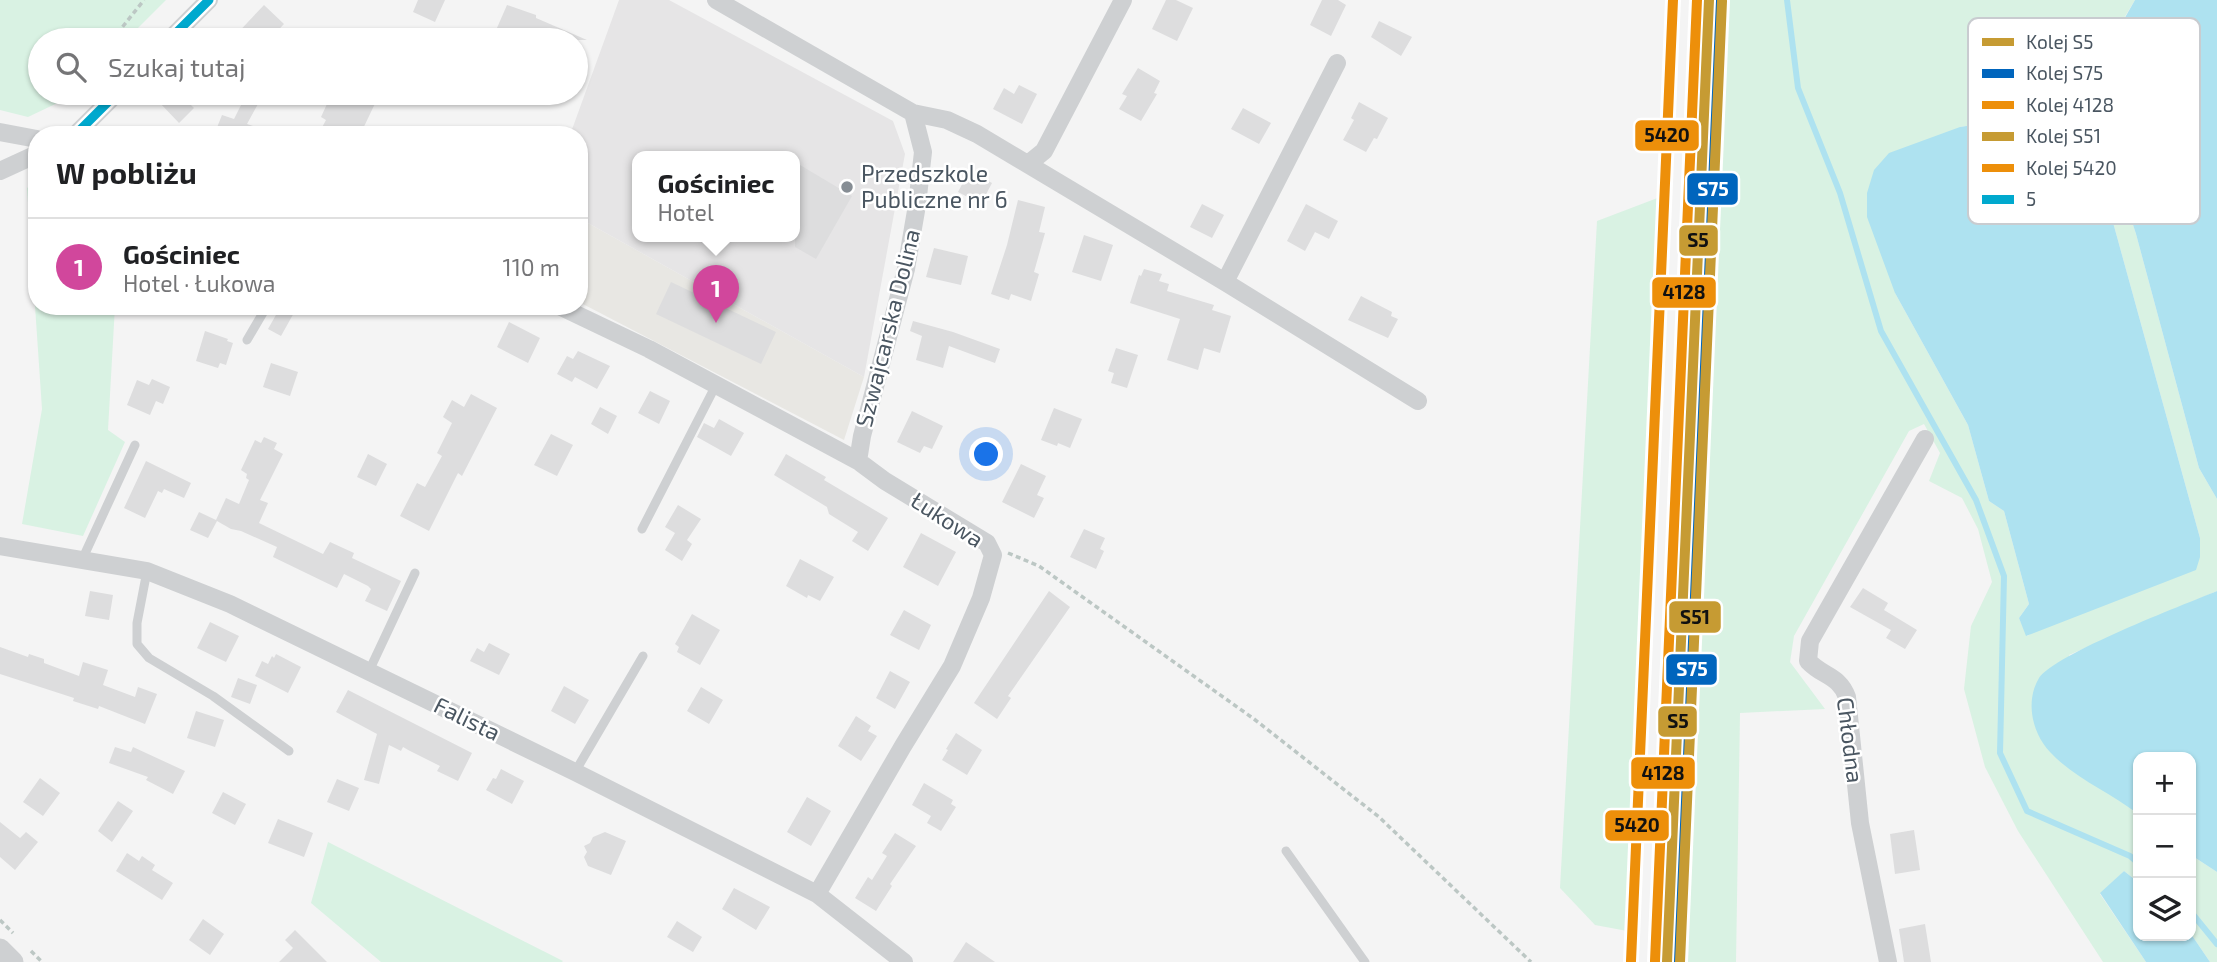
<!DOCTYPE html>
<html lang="pl">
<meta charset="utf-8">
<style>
:root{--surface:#fff;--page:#f6f6f6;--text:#202124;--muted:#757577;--line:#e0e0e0;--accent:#2563eb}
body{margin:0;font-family:"Exo 2",sans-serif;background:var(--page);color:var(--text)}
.controls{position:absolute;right:21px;bottom:21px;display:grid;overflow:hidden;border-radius:14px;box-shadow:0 2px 5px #0004}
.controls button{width:63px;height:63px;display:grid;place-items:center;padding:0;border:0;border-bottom:2px solid var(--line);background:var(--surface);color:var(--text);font:35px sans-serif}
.you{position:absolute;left:987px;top:455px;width:24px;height:24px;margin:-18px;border:5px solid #fff;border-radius:50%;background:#1a73e8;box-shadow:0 0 0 10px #1a73e833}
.badge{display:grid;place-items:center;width:46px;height:46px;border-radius:50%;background:var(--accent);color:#fff;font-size:23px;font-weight:700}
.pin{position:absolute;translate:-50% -58px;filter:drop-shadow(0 2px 4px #0008)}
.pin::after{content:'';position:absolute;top:37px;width:24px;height:21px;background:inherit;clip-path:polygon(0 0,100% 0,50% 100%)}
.popup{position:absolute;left:632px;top:151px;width:168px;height:91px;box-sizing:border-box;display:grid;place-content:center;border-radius:14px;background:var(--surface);filter:drop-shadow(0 2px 5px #0005);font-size:23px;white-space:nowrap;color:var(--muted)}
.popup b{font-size:26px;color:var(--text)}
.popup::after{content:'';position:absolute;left:50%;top:100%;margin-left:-14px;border:14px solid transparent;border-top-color:var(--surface)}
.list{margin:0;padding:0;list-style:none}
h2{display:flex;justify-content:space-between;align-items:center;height:91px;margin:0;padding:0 28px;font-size:30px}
h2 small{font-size:23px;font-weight:400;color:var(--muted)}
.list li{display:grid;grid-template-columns:46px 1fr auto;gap:21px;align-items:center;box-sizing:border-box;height:98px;padding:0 28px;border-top:2px solid var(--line)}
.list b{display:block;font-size:26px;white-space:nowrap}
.list p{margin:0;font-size:23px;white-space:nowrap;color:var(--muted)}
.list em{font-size:23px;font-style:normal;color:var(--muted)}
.icon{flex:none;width:38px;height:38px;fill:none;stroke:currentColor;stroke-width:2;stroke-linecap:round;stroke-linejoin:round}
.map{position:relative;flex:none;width:2217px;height:962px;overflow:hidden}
.search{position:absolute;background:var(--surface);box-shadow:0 2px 5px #0004;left:28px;top:28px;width:560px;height:77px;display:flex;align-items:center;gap:18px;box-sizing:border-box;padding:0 24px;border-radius:38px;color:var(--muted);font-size:26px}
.panel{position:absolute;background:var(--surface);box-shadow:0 2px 5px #0004;left:28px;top:126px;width:560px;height:189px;border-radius:28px}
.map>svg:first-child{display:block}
.commercial{fill:#e8e7e3}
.education{fill:#e6e5e6;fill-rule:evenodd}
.green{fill:#d9f2e3;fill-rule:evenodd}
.water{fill:#aee2f0}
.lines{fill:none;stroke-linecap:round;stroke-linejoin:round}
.stream{stroke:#aee2f0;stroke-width:6}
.building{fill:#ddddde}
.path{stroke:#bcc7c4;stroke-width:3.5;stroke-dasharray:5 3.5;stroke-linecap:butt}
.service{stroke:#ced0d2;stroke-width:9}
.minor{stroke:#ced0d2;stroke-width:18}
.tertiary{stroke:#ced0d2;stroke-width:21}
.bus-1-casing{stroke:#fff;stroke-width:14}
.bus-1{stroke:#00a9ce;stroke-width:9}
.rail-1-casing{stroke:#fff;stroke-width:16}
.rail-2-casing{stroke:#fff;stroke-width:16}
.rail-3-casing{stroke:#fff;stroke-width:16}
.rail-4-casing{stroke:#fff;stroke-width:16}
.rail-5-casing{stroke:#fff;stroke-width:16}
.rail-1{stroke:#c69b33;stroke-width:10}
.rail-2{stroke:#0065bd;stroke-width:10}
.rail-3{stroke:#ed8f0a;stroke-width:10}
.rail-4{stroke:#c69b33;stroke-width:10}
.rail-5{stroke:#ed8f0a;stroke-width:10}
.poi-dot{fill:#868d94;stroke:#fff;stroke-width:2.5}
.labels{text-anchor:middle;stroke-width:5;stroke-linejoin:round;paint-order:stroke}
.poi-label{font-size:23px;fill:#4a5661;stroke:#fff;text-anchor:start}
.street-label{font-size:23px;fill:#4a5661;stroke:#fff}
.key{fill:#fff;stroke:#c9ccd0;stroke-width:2}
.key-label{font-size:19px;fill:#4a5661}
.line-badge{stroke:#fff;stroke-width:2.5}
.badge-label{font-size:19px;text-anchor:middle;font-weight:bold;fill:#fff}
.pale-badge-label{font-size:19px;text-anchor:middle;font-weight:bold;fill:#111}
</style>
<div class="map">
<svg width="2217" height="962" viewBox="0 0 2217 962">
<rect width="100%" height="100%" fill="#f4f4f4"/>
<path class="commercial" d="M579,218L864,377L844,440L579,302Z"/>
<path class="education" d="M619,0H669L893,121L905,154L864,377L579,218V135H570ZM637,157H795V237H637Z"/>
<path class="green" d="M0,0H166L126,40H40V93H74L70,97L28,117L0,110Z
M1724,0H2135L2118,28L2099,119L2136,234L2199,468L2217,499V591L2069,655L2132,810L2138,814V882L2124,871L2100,894L2146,962H2103L2018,831L1985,767L1964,689L1971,626L1992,582L1978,529L1962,498L1929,481L1940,453L1924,424L1909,431L1794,636L1790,662L1825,709L1740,713L1736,962H1685ZM1991,122L2081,125L2095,157L2200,538L2027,636L2019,618L2029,604L2004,511L1989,501L1968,425L1895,293L1960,127Z
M37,181V306H115L108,430L125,442L83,536L22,524L42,409L27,188Z
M1668,194L1638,933L1595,925L1560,888L1597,221Z
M328,842L563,961L562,962H381L311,903Z
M2191,855L2217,872V962H2210L2191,934Z"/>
<path class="water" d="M2135,0H2217V499L2199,468L2136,234L2099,120L2094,85L2099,63Z
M2047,106L2070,109L2081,125L2095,157L2200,538V557L2196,570L2026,636L2019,618L2029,604L2004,511L1989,501L1968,425L1895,293L1867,217V193L1874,170L1889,153L1960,127L1991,122Z
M2217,591V872L2191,855V757H2138V814C2110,792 2075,779 2050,752C2032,733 2025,701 2039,678C2055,654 2183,605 2217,591Z
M2124,871L2138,882V936H2191V934L2210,962H2146L2100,893Z"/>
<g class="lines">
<path class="stream" d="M1787,0L1798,88L1840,193L1881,331L1976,500L2004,576L2000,753L2027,811L2130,856L2138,863
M2191,912L2217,944"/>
</g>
<path class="building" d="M418,0H445L435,22L413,12Z
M1166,0H1176L1193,8L1177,41L1152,29Z
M1322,0H1338L1346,5L1331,36L1310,25Z
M264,5L284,24L269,40H231Z
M507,5L536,15V18L587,40H502L493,37Z
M1379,21L1412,37L1401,56L1371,37Z
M1138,68L1160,81L1154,93L1157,94L1141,121L1119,109L1127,96L1122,94Z
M1019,85L1037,94L1022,124L993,109L1004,88L1014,94Z
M167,93H179L194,108L179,123L158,101Z
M247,93H264L247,124L272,132L271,135H214L222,115L234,119Z
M332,93H380L360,135H318L326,120L321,117Z
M1359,102L1388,118L1377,139L1374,138L1366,152L1343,140L1354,120L1351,118Z
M1243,108L1271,123L1259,144L1231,129Z
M795,162L852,196L816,259L795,247Z
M969,171L992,183L981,204L958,192Z
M1018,200L1045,207L1039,232L1045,233L1034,272L1039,274L1031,301L1011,294L1009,300L991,294L1007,245Z
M1202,204L1224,215L1212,238L1190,227Z
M1306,204L1338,221L1329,239L1315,232L1305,251L1287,241Z
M1084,235L1113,245L1101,281L1072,272Z
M934,248L968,256L961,285L926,277Z
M1144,269L1162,274L1159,281L1169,284L1167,291L1214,305L1212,310L1231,316L1220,353L1204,348L1198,370L1167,360L1180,319L1130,303L1139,275L1141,276Z
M671,282L776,332L761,364L656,314Z
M1361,296L1392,312L1391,316L1398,319L1388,338L1348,320Z
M281,306H286L295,311L281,336L268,329Z
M913,321L953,332L1000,349L995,363L949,346L943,368L916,360L922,336L910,331Z
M509,322L540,338L528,363L497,347Z
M205,331L228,339L227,341L233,343L226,365L220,363L218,368L196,361Z
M1116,348L1138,355L1127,388L1111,383L1114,373L1108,371Z
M578,351L610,366L597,389L575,377L572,382L557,374L567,356L573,359Z
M271,363L298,372L290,396L263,387Z
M152,379L170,387L163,404L156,401L150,415L127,405L137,380L149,385Z
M650,391L670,401L659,424L638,413Z
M471,394L497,408L462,476L458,473L429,531L400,516L417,483L425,487L442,456L437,453L452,423L443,417L452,400L464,407Z
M600,407L617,416L608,434L591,424Z
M1054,408L1082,419L1070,448L1058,443L1057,446L1041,440Z
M912,411L943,426L932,449L924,446L920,453L897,442Z
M719,419L744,433L731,456L697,437L704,423L714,428Z
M551,434L573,445L557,476L534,465Z
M264,437L277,443L274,449L283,454L260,500L268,503L259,523L323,554L330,542L354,553L352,558L401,581L387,611L365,601L371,589L368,586L344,574L337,588L273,557L277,547L241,531L231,529L217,521L208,538L190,530L199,512L216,520L226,498L239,504L249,480L246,478L247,474L241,470L255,440L261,443Z
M368,454L387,464L376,486L357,477Z
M786,454L826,477L824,480L888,518L868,551L852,541L858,532L829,514L827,507L774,475Z
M146,461L191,483L184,498L164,489L162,493L158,491L145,518L124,508Z
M1021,464L1046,476L1037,495L1044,498L1034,518L1002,502Z
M678,505L701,519L687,540L692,544L682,561L665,550L675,533L665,527Z
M1084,529L1105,538L1100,549L1104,551L1096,569L1070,557Z
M921,533L956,552L938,586L903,567Z
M800,559L834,577L820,601L808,595L807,598L786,586Z
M1863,588L1888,603L1884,610L1917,630L1905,649L1886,638L1891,630L1850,607Z
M90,591L113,595L109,620L85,616Z
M1049,591L1070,607L1008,696L1011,698L997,719L974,703Z
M904,610L931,625L919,650L890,635Z
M692,614L720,630L700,665L677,652L679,647L675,644Z
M210,622L239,636L226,662L197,648Z
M489,643L510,654L499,675L470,661L477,648L484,652Z
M0,647L28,657L29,654L44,659V663L79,676L83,662L108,670L103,685L135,697L138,687L157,694L145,724L99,706L98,709L73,701L74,698L0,674Z
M276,654L301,667L288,693L255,676L262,661L268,664L272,656L274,658Z
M890,671L910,682L895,709L876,698Z
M238,678L257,685L250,704L231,697Z
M564,686L589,700L575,724L551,711Z
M701,687L723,700L709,724L687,711Z
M348,690L472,753L458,781L437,771L440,766L410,751L403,747L401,751L389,745L379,784L364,780L377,734L336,712Z
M196,711L224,720L215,747L187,738Z
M856,716L871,726L868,731L877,736L861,761L838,746Z
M956,733L982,750L967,775L942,760L948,750L946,749Z
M115,747L131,752L133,747L185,771L173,794L146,780L148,777L109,763Z
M501,769L524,781L512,804L486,790L493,778L496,779Z
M40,778L60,793L43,816L23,802Z
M337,779L359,788L349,811L327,802Z
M924,783L953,800L951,804L956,807L941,831L927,823L931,816L912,805Z
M223,792L246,804L235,825L212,813Z
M807,797L831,811L811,846L787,832Z
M118,801L133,811L112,842L98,831Z
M278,819L313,833L304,857L268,843Z
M0,822L20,838L26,832L38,842L15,870L0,857Z
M1914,830L1920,870L1895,874L1890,834Z
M605,832L626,841L611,875L588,866L584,857L587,852L584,846L590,843L593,837Z
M895,833L916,846L890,884L892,886L876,911L855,898L868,877L872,880L887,856L882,853Z
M127,853L139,861L142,856L155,865L152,870L173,883L162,900L116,871Z
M734,888L770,907L756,930L722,909Z
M203,919L224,934L210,955L189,940Z
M677,921L702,937L693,952L667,937Z
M1925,924L1931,962H1904L1899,929Z
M295,930L327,962H279L293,948L285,940Z
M966,942L995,962H953Z"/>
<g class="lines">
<path class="path" d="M112,40L144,0
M531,306L542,312
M1008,553L1039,566L1254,719L1379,817L1531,962
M0,920L13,933
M31,951L42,962"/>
<path class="service" d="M247,340L267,306
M642,529L716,385
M82,560L135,445
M147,571L137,623V644L149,658L213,696L289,751
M369,671L415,573
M575,772L643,656
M1286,851L1365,962"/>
<path class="minor" d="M716,0L913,113L923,152L917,205L906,269L862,436L858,461
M169,40L209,0
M913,113L947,120L977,134L1225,282L1418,401
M0,132L37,139
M75,135L117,93
M1028,164L1044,151L1123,0
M0,171L37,154
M1225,282L1337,63
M559,306L649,349L858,461L885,481L987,543L993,555L981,598L952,666L903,746L817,894
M0,546L147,571L230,604L575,772L817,894L904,962
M1888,962L1860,823L1847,697C1839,675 1823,677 1808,661L1810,641L1925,439"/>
<path class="tertiary" d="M0,949L13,962"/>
<defs>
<path id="bus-1" d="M169,40L209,0
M75,135L117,93"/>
</defs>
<use href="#bus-1" class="bus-1-casing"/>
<use href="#bus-1" class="bus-1"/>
<defs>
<path id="rail-1" d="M1667,962L1709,0"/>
<path id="rail-2" d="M1679,962L1721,1"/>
<path id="rail-3" d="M1655,961L1697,0"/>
<path id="rail-4" d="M1680,962L1722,1"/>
<path id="rail-5" d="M1631,961L1673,0"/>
</defs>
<use href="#rail-1" class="rail-1-casing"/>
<use href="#rail-2" class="rail-2-casing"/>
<use href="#rail-3" class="rail-3-casing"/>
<use href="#rail-4" class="rail-4-casing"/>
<use href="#rail-5" class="rail-5-casing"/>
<use href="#rail-1" class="rail-1"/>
<use href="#rail-2" class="rail-2"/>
<use href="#rail-3" class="rail-3"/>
<use href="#rail-4" class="rail-4"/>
<use href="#rail-5" class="rail-5"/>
</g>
<circle class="poi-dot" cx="847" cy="187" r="7"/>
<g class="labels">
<g class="poi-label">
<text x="861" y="182">Przedszkole<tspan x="861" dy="26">Publiczne nr 6</tspan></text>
</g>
<g class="street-label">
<text transform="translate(888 328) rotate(-76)" y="8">Szwajcarska Dolina</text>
<text transform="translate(947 520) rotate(33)" y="8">Łukowa</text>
<text transform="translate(467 719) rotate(26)" y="8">Falista</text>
<text transform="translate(1850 740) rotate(83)" y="8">Chłodna</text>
</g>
</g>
<rect x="1968" y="18" width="232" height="206" rx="10" class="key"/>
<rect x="1982" y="38" width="32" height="8" fill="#c69b33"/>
<rect x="1982" y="69" width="32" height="9" fill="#0065bd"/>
<rect x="1982" y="101" width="32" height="8" fill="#ed8f0a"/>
<rect x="1982" y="132" width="32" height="9" fill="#c69b33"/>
<rect x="1982" y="164" width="32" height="8" fill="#ed8f0a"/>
<rect x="1982" y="195" width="32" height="9" fill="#00a9ce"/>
<g class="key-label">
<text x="2026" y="49">Kolej S5</text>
<text x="2026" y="80">Kolej S75</text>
<text x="2026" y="112">Kolej 4128</text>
<text x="2026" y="143">Kolej S51</text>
<text x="2026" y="175">Kolej 5420</text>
<text x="2026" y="206">5</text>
</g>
<g class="line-badge">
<rect x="1634" y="119" width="66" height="33" rx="7" fill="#ed8f0a"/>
<rect x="1686" y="172" width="53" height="34" rx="7" fill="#0065bd"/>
<rect x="1678" y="224" width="41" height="33" rx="7" fill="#c69b33"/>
<rect x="1651" y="276" width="66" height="33" rx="7" fill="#ed8f0a"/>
<rect x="1668" y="600" width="54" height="34" rx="7" fill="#c69b33"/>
<rect x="1665" y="653" width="53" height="33" rx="7" fill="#0065bd"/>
<rect x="1657" y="705" width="41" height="33" rx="7" fill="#c69b33"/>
<rect x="1630" y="756" width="66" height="34" rx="7" fill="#ed8f0a"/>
<rect x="1604" y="809" width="66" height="33" rx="7" fill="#ed8f0a"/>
</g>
<g class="badge-label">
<text x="1713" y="196">S75</text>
<text x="1692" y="676">S75</text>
</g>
<g class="pale-badge-label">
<text x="1667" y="142">5420</text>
<text x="1698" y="247">S5</text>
<text x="1684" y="299">4128</text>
<text x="1695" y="624">S51</text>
<text x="1678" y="728">S5</text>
<text x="1663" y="780">4128</text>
<text x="1637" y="832">5420</text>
</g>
</svg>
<div class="controls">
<button>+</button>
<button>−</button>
<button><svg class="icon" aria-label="layers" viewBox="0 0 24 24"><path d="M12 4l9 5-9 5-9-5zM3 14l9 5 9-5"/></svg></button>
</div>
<div class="you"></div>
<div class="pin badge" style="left:716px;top:323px;background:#d1479c">1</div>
<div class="popup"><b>Gościniec</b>Hotel</div>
<div class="search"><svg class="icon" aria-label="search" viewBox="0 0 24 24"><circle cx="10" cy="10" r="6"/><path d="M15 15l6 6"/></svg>Szukaj tutaj</div>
<section class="panel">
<h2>W pobliżu<small></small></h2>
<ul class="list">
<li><span class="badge" style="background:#d1479c">1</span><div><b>Gościniec</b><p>Hotel · Łukowa</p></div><em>110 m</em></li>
</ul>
</section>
</div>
